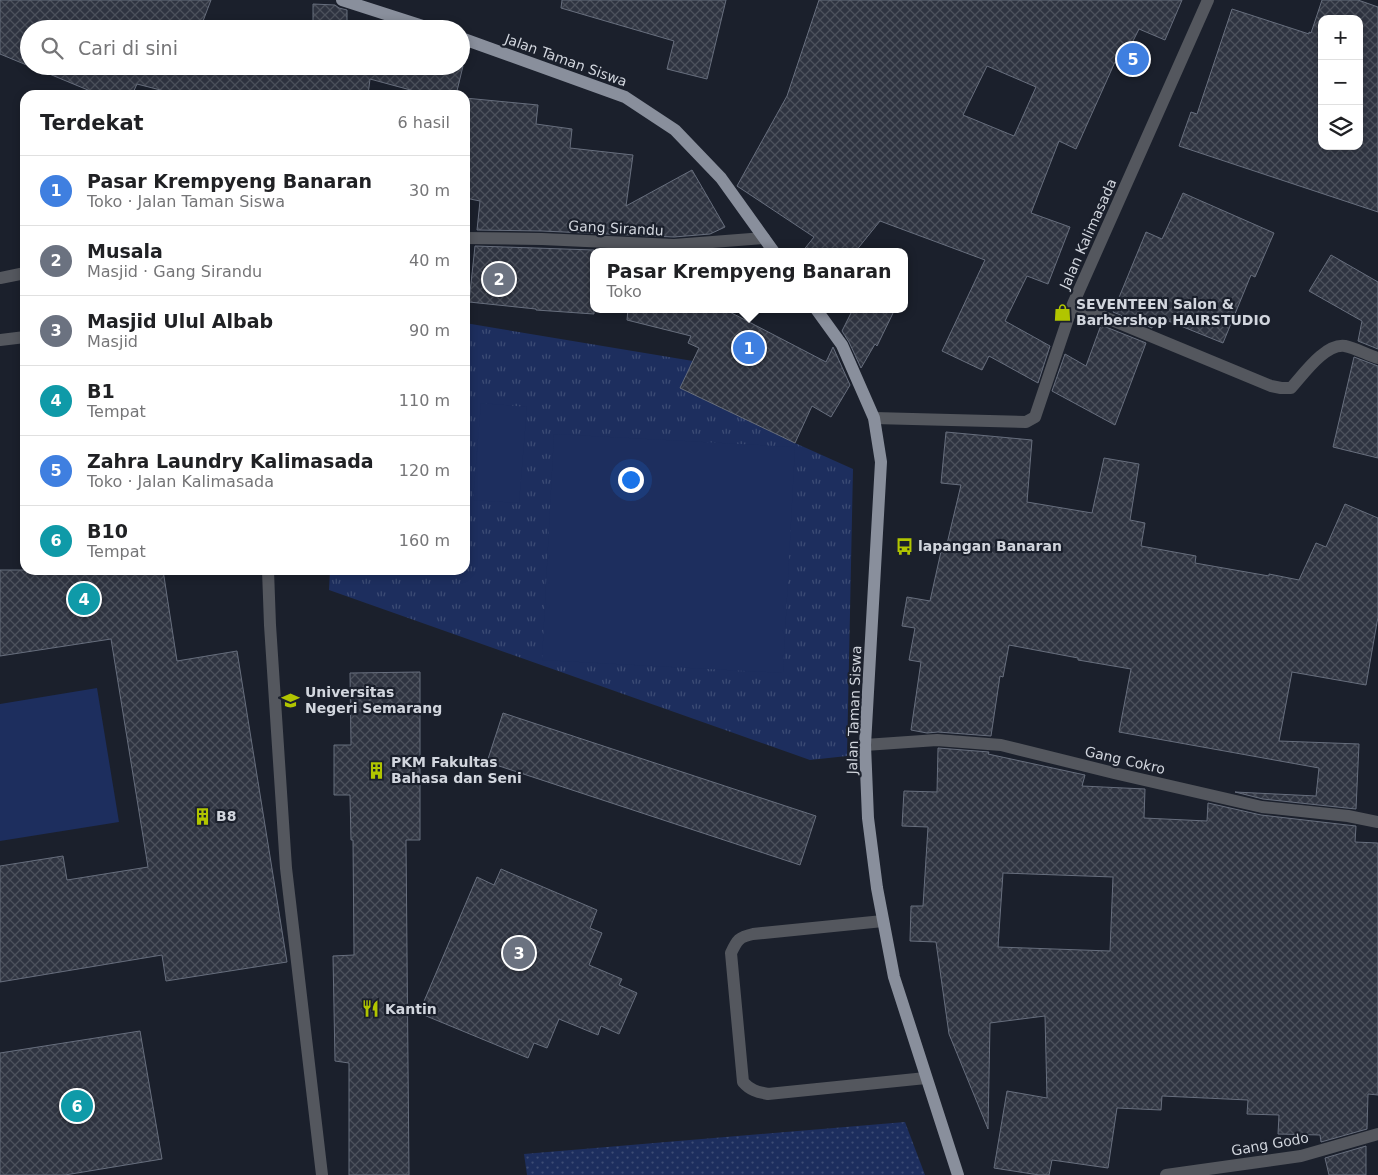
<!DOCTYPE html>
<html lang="id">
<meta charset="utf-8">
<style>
:root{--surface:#fff;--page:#f6f6f6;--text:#202124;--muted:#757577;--line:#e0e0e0;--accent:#616b14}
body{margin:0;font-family:"DejaVu Sans",sans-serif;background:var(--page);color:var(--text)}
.controls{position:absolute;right:15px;top:15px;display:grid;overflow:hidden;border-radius:10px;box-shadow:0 2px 8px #0003}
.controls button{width:45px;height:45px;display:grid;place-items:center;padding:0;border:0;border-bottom:1px solid var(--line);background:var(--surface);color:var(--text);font:25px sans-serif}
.you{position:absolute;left:630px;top:479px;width:18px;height:18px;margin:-12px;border:4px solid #fff;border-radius:50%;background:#1a73e8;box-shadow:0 0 0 8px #1a73e833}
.badge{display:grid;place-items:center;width:32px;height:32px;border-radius:50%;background:var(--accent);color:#fff;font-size:16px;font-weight:700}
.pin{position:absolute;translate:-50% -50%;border:2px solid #fff;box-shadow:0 1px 5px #0006}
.popup{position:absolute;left:590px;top:248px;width:318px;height:65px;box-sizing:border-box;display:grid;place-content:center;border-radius:10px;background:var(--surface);filter:drop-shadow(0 1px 4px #0005);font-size:16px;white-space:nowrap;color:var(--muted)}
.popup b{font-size:19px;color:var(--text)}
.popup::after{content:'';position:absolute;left:50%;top:100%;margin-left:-10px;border:10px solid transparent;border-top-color:var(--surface)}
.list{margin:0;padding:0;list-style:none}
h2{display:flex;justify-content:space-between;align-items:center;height:65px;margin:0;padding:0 20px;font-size:21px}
h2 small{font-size:16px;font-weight:400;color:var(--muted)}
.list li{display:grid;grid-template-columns:32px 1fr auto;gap:15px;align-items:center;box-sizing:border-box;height:70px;padding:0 20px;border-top:1px solid var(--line)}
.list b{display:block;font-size:19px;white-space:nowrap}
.list p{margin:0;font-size:16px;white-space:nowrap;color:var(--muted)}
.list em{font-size:16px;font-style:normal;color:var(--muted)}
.icon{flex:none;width:28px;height:28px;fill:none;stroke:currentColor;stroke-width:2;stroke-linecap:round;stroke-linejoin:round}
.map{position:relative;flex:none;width:1378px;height:1175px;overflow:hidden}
.search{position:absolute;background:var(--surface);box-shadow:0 2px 8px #0003;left:20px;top:20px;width:450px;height:55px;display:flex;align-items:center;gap:12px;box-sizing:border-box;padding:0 18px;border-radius:28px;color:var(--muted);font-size:19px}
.panel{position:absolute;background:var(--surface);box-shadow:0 2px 8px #0003;left:20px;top:90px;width:450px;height:485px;border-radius:15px}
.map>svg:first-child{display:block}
.grass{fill:url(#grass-dots)}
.park{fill:url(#park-tufts)}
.garden{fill:#1d2e5e}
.building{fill:url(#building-cross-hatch);stroke:#676e7d;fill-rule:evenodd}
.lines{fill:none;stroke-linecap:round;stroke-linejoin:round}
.minor{stroke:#54575e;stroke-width:12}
.major{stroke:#898f9c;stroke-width:12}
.labels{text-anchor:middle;stroke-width:4.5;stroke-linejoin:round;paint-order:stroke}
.street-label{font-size:14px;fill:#d2d6de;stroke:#1b202c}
.poi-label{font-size:14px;font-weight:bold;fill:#d2d6de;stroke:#1b202c;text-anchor:start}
</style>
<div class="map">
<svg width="1378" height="1175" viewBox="0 0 1378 1175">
<defs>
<pattern id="grass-dots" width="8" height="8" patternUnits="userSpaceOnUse" patternTransform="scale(1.25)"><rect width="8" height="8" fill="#1d2e5e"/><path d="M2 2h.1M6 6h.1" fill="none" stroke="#3d4c75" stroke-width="1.8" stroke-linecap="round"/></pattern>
<pattern id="park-tufts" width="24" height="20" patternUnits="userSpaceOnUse" patternTransform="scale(1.25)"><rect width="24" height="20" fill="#1d2e5e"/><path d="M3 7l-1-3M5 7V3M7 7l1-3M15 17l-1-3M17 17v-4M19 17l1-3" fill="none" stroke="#3d4c75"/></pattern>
<pattern id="building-cross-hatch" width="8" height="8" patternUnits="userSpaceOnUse" patternTransform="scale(1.25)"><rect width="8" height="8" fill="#2f3441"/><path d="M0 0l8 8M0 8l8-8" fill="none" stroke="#4c515c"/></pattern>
</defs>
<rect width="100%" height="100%" fill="#1b202c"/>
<path class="grass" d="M905,1122L925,1175H527L524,1154Z"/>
<path class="park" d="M465,323L693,361L680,388L795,443L853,469L847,756L810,760L329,590L330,570H465Z"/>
<path class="garden" d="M481,403L527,407L519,503L473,500Z
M554,434L795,447L783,673L542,660Z
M97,688L119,822L0,841V704Z"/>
<path class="building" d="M0,0H211L200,29H29V66L0,54Z
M562,0H726L707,79L667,69L674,41L561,8Z
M819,0H1182L1165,40L1139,29L1121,65L1115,62L1076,149L1059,141L1031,213L1070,227L1048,284L1027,276L1005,321L1050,346L1038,383L989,356L982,370L942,351L985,260L880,221L855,252H802L814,237L737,186L787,96ZM987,66L1036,87L1014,136L963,115Z
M1322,0H1358L1378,7V212L1179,146L1191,112L1197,114L1232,9L1309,34V32L1311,33ZM1322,19H1359V146H1322Z
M313,4L335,5L339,8L347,10V29H313Z
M30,66H346L357,68V66H463L456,95H429L370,79L368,95H180L137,84L132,95H100Z
M465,98L538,105L536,124L572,129L570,148L633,155L626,206L692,170L725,227L710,234L674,237L542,231L477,230L480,201L465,198Z
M1183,193L1274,233L1255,277L1251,275L1223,343L1156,316L1152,328L1113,312L1146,232L1162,239Z
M475,246L594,250V314L536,310V309L469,302Z
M1331,255L1378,282V349L1358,341L1362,321L1309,291Z
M628,309H724L826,362L833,347L850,385L831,417L812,406L795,443L680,388L699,348L688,343L691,336L627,320Z
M853,309H895L877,346L875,344L861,368L849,342L842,331Z
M1101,325L1146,343L1115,425L1052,391L1065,354L1086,366Z
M1354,357L1378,366V458L1333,447Z
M946,432L1032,440L1027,502L1092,513L1104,458L1139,464L1130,520L1145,523L1141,546L1196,556L1195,563L1269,576V574L1299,580L1316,543L1326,547L1345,504L1378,518V617L1366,685L1292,672L1279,741L1359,744L1356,809L1263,799L1235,792L1316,796L1319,768L1119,732L1131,669L1078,660V658L1009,645L1003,677L1000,676L991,736L938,732L927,733L911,730L921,662L909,660L915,628L902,626L907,597L930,601L942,547L946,548L961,485L941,483Z
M0,570H163L177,661L237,651L287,962L166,981L162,955L0,982V866L63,856L67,880L148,867L111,639L0,656Z
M420,672V840H406L409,1175H349V1063L335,1061L333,956L354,955L353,840H351L350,795H334V745H351L350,673Z
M503,713L816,816L800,865L487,762Z
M938,748L989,752L988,754L1085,775L1082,786L1145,789L1144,818L1207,821L1208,803L1261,815L1356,826L1355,842L1378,843V1095L1368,1094L1367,1129L1321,1142L1320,1135L1278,1134L1279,1115L1247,1114L1248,1100L1162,1096L1161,1110L1117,1108L1108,1168L1052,1160L1049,1175H1039L994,1168L1007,1091L1047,1098L1045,1016L990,1023L988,1129L949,1034L936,942L910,941L911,906H923L928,827L902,826L904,791L937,792ZM1003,873L1113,877L1110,951L998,947Z
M501,869L597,910L590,928L602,933L589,965L622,979L619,985L637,993L619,1034L601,1026L598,1035L559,1019L547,1048L534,1043L528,1058L419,1013L477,877L494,885Z
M140,1031L162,1159L65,1175H0V1053Z
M1366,1146V1175H1329L1325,1158Z"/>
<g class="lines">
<path class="minor" d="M465,238L542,239L674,245L764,238
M0,278L25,273
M1073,304L1271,386L1281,388H1291C1303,375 1325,343 1345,346C1355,348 1368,355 1378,358
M0,340L25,337
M874,418L1026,422L1035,417L1073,304L1208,0
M268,570L270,625L286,868L322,1175
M865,745L937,740L1001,745L1114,773L1262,807L1348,816L1378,822
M883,921L753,934C739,937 737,940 731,953L743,1082C750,1090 757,1092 768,1094L926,1078
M1166,1175L1301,1156L1378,1134"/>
<path class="major" d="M342,0L432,29
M461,38L625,97L675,130L721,178L774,252
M816,309L842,345L874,418L881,462L865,745L868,818L877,888L894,977L958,1175"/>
</g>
<defs>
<symbol id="shop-bare" viewBox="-9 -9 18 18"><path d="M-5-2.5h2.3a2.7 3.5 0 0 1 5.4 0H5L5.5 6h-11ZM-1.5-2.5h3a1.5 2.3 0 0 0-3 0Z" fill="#b1c500" stroke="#1b202c" stroke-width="2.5" paint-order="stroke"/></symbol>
<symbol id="bus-bare" viewBox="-9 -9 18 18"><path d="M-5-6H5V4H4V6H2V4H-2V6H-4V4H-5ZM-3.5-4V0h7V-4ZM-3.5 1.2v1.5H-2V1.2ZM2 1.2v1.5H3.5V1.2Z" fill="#b1c500" stroke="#1b202c" stroke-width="2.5" paint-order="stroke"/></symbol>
<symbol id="university-bare" viewBox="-9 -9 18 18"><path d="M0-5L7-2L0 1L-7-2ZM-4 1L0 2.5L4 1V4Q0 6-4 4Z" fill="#b1c500" stroke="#1b202c" stroke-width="2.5" paint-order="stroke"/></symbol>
<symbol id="building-bare" viewBox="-9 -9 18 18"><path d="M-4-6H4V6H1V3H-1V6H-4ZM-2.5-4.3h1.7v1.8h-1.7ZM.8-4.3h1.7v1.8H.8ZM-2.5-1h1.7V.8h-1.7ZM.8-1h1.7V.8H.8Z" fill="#b1c500" stroke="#1b202c" stroke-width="2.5" paint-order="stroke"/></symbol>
<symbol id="restaurant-bare" viewBox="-9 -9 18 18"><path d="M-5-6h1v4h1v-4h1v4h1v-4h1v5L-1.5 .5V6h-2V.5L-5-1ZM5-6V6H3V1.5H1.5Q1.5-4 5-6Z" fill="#b1c500" stroke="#1b202c" stroke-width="2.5" paint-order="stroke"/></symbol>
</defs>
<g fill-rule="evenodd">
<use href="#shop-bare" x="1050" y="300" width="25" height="25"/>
<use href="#bus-bare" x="892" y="534" width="25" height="25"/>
<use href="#university-bare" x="278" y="688" width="25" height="25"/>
<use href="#building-bare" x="364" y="758" width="25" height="25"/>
<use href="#building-bare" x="190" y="804" width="25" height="25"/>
<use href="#restaurant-bare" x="358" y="996" width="25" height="25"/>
</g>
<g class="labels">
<g class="street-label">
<text transform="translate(566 60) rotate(20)" y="5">Jalan Taman Siswa</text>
<text transform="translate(616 228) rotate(3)" y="5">Gang Sirandu</text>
<text transform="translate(1088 234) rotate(-66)" y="5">Jalan Kalimasada</text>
<text transform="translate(854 710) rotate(-88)" y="5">Jalan Taman Siswa</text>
<text transform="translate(1125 760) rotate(13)" y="5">Gang Cokro</text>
<text transform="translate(1270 1144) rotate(-10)" y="5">Gang Godo</text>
</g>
<g class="poi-label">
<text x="1076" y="309">SEVENTEEN Salon &amp;<tspan x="1076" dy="16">Barbershop HAIRSTUDIO</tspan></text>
<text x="918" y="551">lapangan Banaran</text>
<text x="305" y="697">Universitas<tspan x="305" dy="16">Negeri Semarang</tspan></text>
<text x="391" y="767">PKM Fakultas<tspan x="391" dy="16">Bahasa dan Seni</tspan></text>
<text x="216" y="821">B8</text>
<text x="385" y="1014">Kantin</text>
</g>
</g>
</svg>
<div class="controls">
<button>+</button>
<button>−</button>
<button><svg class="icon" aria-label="layers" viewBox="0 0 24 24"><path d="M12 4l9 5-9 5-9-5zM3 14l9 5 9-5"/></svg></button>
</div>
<div class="you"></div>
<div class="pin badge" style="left:749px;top:348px;background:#3f7fe0">1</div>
<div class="popup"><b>Pasar Krempyeng Banaran</b>Toko</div>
<div class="pin badge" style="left:499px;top:279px;background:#6b7280">2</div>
<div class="pin badge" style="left:519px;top:953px;background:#6b7280">3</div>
<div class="pin badge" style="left:84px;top:599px;background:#0f9aa8">4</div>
<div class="pin badge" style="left:1133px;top:59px;background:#3f7fe0">5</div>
<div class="pin badge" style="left:77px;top:1106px;background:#0f9aa8">6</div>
<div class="search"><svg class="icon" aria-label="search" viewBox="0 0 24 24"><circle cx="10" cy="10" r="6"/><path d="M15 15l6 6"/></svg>Cari di sini</div>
<section class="panel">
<h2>Terdekat<small>6 hasil</small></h2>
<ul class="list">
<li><span class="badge" style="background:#3f7fe0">1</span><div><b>Pasar Krempyeng Banaran</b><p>Toko · Jalan Taman Siswa</p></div><em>30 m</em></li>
<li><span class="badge" style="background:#6b7280">2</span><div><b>Musala</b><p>Masjid · Gang Sirandu</p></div><em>40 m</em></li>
<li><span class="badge" style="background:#6b7280">3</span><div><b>Masjid Ulul Albab</b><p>Masjid</p></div><em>90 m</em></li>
<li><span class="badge" style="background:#0f9aa8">4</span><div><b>B1</b><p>Tempat</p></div><em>110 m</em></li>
<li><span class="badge" style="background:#3f7fe0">5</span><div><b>Zahra Laundry Kalimasada</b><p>Toko · Jalan Kalimasada</p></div><em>120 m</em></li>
<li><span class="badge" style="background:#0f9aa8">6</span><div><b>B10</b><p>Tempat</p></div><em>160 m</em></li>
</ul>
</section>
</div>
